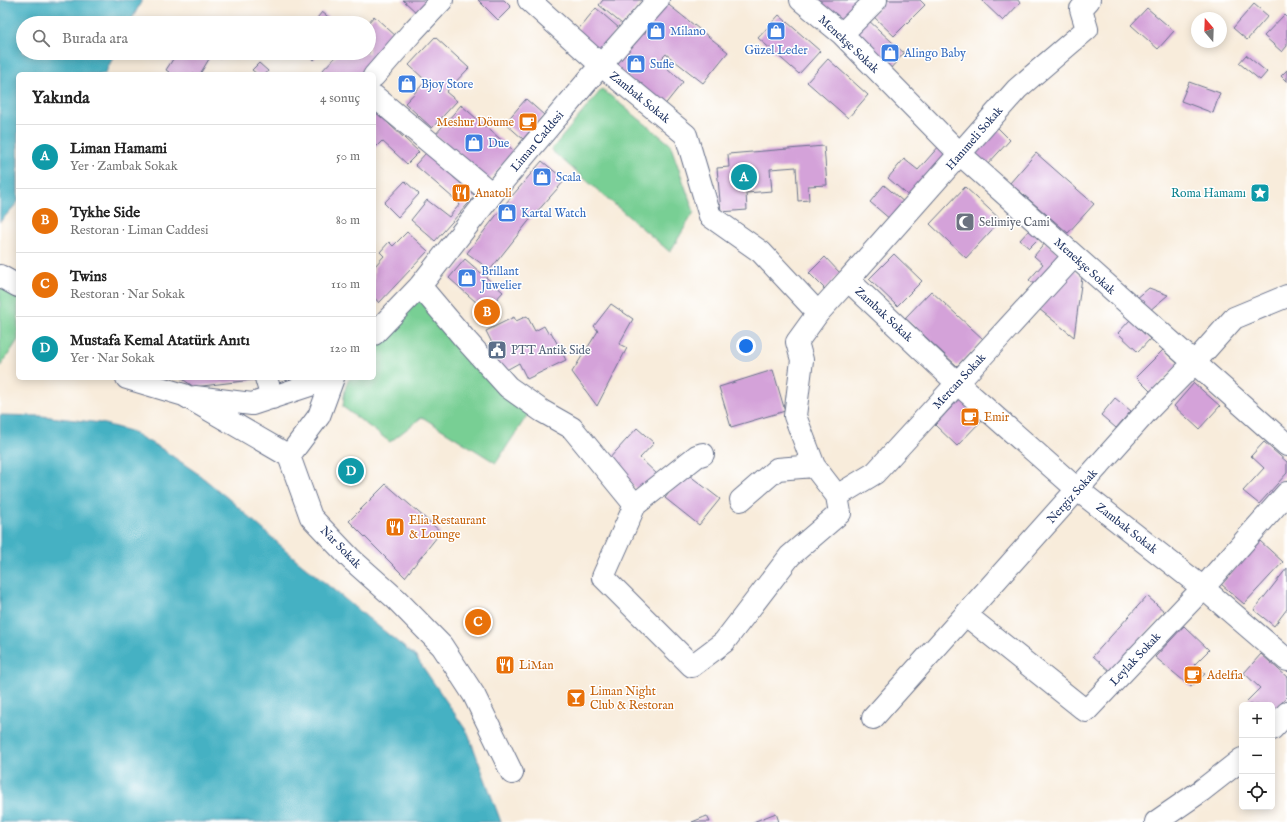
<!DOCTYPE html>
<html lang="tr">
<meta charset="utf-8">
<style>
:root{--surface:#fff;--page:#f6f6f6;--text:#222;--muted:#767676;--line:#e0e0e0;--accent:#1a73e8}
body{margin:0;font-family:"IM FELL English",serif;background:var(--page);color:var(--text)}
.controls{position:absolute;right:12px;bottom:12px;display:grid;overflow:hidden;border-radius:6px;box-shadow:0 2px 10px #0003}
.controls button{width:36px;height:36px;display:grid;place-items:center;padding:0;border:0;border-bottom:1px solid var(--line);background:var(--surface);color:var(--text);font:20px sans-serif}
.compass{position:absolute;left:1191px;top:12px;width:36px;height:36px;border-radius:50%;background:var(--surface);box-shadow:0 2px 10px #0003;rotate:341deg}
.you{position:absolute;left:746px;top:346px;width:14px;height:14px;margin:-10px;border:3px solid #fff;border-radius:50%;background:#1a73e8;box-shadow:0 0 0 6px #1a73e833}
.badge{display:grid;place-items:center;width:26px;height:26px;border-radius:50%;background:var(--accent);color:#fff;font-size:13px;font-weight:700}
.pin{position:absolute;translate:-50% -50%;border:2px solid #fff;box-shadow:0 1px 4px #0006}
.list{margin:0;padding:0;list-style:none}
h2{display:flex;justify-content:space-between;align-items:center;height:52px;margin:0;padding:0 16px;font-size:17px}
h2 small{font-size:13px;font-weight:400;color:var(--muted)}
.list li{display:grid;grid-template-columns:26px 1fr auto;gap:12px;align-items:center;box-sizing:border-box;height:64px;padding:0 16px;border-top:1px solid var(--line)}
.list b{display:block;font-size:15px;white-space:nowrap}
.list p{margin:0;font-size:13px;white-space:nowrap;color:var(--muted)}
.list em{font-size:13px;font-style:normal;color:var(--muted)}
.icon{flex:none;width:22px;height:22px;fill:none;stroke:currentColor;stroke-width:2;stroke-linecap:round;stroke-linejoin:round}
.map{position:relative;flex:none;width:1287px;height:822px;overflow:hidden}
.search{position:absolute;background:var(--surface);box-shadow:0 2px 10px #0003;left:16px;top:16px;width:360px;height:44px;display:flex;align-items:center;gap:10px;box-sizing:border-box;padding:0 14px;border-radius:22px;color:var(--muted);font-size:15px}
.panel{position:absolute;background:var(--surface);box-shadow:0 2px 10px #0003;left:16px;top:72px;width:360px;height:308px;border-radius:6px}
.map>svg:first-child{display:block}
.green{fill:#78cf94;stroke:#4a7f79}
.water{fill:#45b1c3;stroke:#307090}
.building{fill:#d4a2d9}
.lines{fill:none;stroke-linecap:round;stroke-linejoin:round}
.minor-casing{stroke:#68718a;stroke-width:24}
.minor{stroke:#fff;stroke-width:22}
.labels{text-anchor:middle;stroke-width:3;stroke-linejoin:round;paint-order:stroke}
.shop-label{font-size:12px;fill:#366cbe;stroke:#fff;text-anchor:start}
.street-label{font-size:12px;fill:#1b2f5e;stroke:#fff}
.food-label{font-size:12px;fill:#c56008;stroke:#fff;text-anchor:start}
.culture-label{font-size:12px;fill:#0d838f;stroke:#fff;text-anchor:end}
.worship-label{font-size:12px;fill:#5b616d;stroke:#fff;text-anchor:start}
.service-label{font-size:12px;fill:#4e5e75;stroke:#fff;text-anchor:start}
</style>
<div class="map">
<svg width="1287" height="822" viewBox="0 0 1287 822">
<rect width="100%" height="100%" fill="#fff"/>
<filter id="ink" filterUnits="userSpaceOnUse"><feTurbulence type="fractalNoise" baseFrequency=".025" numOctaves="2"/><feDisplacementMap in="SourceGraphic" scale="8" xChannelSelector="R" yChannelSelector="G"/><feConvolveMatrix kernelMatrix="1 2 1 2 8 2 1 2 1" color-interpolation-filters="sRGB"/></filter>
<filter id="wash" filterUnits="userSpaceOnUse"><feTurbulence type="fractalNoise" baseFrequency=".012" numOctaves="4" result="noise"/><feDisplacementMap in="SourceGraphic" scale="16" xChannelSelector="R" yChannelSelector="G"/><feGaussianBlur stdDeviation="0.9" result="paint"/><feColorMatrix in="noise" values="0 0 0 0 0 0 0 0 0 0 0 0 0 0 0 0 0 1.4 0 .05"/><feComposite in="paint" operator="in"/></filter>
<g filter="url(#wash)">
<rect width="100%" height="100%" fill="#f8ecdb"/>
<path class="green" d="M602,89L670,144L694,212L670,252L551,150Z
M0,276L18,289V340L0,367Z
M416,292L530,411L496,463L422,417L390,442L343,407C344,397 344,386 350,378H374V347Z"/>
<path class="water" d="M0,0H142L130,23H23V53H115L105,74H18V202L0,222Z
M0,415L42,416L101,423L130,431L162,449L197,473L229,499L297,560L416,657L468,733L501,822H0Z"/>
<g id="blocks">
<path class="building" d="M403,0H434L419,15Z
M478,0H504L511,7L498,20Z
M603,0H643L622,24L599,5Z
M813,0H868L842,25Z
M886,0H920L925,5L894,36L872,15Z
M981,0H1018L1020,3L1003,21Z
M665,2L728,52L703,83L666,54L659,61L683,82L663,107L613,65Z
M1254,4L1268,16L1247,40L1233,28Z
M596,8L619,28L599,52L576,32Z
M1147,8L1174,31L1158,49L1131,25Z
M322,12L336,23H313Z
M779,15L820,51L799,74L758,38Z
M1284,15L1287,18V46L1282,52L1264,36Z
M374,16L398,38L364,74H319L339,53H369V23H368Z
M867,19L904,53L890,69L852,35Z
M435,37L469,68L446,92L457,101L432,128L405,103L426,81L409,65Z
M177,53H224L221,59L212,54L200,74H168L169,72L166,70Z
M305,53H320L314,60Z
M1246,55L1267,72L1260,80L1239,63Z
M828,59L868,95L848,118L807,82Z
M259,63L268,71L266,74H257L252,70Z
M1287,70V82L1281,76Z
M1189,82L1220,93L1213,113L1181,101Z
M526,99L544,115L523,139L505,123Z
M461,105L514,151L488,181L435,135Z
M374,110L419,152L407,164L382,141L374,149Z
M997,127L1010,140L986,166L973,154Z
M940,145L950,154L912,199L888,178L904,159L918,170Z
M824,146L827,185L808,186L809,200L798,201L796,167L770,169L772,191L746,193L747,210L721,212L717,168L729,167L728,154Z
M426,153L475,196L435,241L411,220L427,200L449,217L460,204L415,165Z
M1036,153L1094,204L1068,233L1010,183Z
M542,161L565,180L528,222L490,270L467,253L506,203Z
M405,181L419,194L398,217L384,203Z
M884,185L905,203L891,220L870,202Z
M965,187L1001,220L966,258L930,224Z
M1030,229L1039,238L1029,248L1020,240Z
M407,232L428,251L379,303L374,297V267L384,256L380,252L389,242L393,246Z
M1046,242L1063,257L1037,287L1029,280L1043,264L1034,256Z
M894,254L922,281L897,306L869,279Z
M825,257L840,273L825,289L809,273Z
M465,259L503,292L486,311L449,278Z
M1073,269L1082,277L1074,337L1039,309Z
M1149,288L1168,295L1149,311L1136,299Z
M931,291L983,339L957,366L905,318Z
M611,304L633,319L619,344L627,348L597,406L572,372L598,331L594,326Z
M527,316L535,331L544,326L548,333L551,332L566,360L527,379L519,363L501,373L488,345L492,343L486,331L514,317L516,321Z
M1130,320L1150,339L1138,352L1118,333Z
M1163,350L1178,364L1151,392L1136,377Z
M773,370L785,411L731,427L719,387Z
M181,378H260V379L194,387Z
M1194,383L1220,406L1199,429L1174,406Z
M960,398L982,420L957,446L935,425Z
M1115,398L1131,411L1116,428L1101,415Z
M637,428L654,443L640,458L659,476L639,491L607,461Z
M1264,442L1287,462V473L1259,504L1243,491L1264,468L1251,456Z
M685,472L720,499L699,525L665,498Z
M386,484L441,532L405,577L349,521Z
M1260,541L1283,562L1244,604L1221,584Z
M1287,568V609L1274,626L1254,610Z
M1147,596L1165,612L1111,672L1093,656Z
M1184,626L1209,650L1194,665L1205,674L1191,687L1155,657Z
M1261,654L1287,677V697L1272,713V705H1251L1247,701L1260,688L1244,673Z
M776,813L779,822H753Z
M707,816L710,822H692Z"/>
</g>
</g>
<g filter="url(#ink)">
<use href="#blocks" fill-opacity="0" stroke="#68718a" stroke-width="1"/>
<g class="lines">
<defs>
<path id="minor" d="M529,0L601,65L686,135L710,216L761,252L818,313L848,280L957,383L1078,490L1203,588L1287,660
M801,0L842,34L960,154L1287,445
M842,34L876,0
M374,76L413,31L442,0
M374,96L492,194
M0,276L18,286
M848,280L1017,89L1087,29L1081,9L1089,0
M420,286L464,338L508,387L542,411L572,428L635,505
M374,334L420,286L492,194L601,65L658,0
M127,378L184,395L289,456L311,517L351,559L396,599L442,646L474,695L512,773
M266,378L272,398
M195,397L252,404L331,378
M703,454L697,456L635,505L603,577L692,666L724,642L790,556L840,513L837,496L875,473L1074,256
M289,456L319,416L333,378
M814,466L795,416L802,360L797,342L818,313
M741,500L777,469L814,466L837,496
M966,615L1086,711L1203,588L1287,493
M873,718L1149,409L1194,363L1234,318L1287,296
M1272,729L1287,713
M1156,822L1201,791L1242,759"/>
</defs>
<use href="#minor" class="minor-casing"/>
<use href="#minor" class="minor"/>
</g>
</g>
<defs>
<symbol id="shop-square" viewBox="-11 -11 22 22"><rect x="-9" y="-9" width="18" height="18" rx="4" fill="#3f7fe0" stroke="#fff"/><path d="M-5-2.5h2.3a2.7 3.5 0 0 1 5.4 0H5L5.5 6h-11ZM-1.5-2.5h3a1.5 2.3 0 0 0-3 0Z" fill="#fff"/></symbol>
<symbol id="cafe-square" viewBox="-11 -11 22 22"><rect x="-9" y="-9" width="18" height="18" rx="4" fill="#e8710a" stroke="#fff"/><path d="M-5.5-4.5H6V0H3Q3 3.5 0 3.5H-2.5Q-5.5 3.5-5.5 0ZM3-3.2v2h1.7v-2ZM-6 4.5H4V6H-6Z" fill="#fff"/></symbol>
<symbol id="restaurant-square" viewBox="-11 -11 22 22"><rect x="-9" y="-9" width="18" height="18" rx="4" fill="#e8710a" stroke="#fff"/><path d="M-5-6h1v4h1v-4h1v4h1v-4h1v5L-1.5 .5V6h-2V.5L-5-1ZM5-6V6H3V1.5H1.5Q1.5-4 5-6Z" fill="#fff"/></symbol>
<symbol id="sight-square" viewBox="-11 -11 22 22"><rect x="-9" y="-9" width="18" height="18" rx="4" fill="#0f9aa8" stroke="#fff"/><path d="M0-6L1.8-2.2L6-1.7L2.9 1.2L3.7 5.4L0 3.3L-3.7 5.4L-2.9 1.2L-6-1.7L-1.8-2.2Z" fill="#fff"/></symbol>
<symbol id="mosque-square" viewBox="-11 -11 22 22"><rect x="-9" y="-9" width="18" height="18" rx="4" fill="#6b7280" stroke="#fff"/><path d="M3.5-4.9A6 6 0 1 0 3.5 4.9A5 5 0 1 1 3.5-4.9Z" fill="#fff"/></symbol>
<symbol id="civic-square" viewBox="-11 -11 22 22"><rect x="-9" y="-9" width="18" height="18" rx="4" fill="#5c6f8a" stroke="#fff"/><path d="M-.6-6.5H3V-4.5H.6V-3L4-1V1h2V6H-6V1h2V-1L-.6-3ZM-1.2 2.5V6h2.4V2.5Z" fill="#fff"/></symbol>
<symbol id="bar-square" viewBox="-11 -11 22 22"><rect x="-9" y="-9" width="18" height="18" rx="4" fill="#e8710a" stroke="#fff"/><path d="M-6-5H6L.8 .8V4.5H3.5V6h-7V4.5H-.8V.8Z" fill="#fff"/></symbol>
</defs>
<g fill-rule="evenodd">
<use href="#shop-square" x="645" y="20" width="22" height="22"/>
<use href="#shop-square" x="765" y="20" width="22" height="22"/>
<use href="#shop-square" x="879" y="42" width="22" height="22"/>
<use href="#shop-square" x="625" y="53" width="22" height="22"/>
<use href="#shop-square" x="396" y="73" width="22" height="22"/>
<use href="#cafe-square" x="517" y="111" width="22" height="22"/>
<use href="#shop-square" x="463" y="132" width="22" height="22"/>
<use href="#shop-square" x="531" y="166" width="22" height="22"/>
<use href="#restaurant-square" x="450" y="182" width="22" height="22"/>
<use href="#sight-square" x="1249" y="182" width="22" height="22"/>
<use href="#shop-square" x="496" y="202" width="22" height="22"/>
<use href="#mosque-square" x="954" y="211" width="22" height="22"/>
<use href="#shop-square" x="456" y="267" width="22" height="22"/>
<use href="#civic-square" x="486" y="339" width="22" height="22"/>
<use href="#cafe-square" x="959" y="406" width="22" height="22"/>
<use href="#restaurant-square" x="384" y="516" width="22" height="22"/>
<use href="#restaurant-square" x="494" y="654" width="22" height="22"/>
<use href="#cafe-square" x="1182" y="664" width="22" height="22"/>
<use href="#bar-square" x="565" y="687" width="22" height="22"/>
</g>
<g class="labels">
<g class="shop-label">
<text x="670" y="35">Milano</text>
<text x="776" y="54" text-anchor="middle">Güzel Leder</text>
<text x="904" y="57">Alingo Baby</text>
<text x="650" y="68">Sufle</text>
<text x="421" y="88">Bjoy Store</text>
<text x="488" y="147">Due</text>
<text x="556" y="181">Scala</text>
<text x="521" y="217">Kartal Watch</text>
<text x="481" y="275">Brillant<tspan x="481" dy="14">Juwelier</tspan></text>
</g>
<g class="street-label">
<text transform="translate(849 44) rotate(43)" y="4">Menekşe Sokak</text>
<text transform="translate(640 97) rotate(39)" y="4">Zambak Sokak</text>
<text transform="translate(974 138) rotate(-49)" y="4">Hanımeli Sokak</text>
<text transform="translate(537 141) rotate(-50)" y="4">Liman Caddesi</text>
<text transform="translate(1085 266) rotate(42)" y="4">Menekşe Sokak</text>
<text transform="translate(884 314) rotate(43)" y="4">Zambak Sokak</text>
<text transform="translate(959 381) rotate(-47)" y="4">Mercan Sokak</text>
<text transform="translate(1072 496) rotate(-48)" y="4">Nergiz Sokak</text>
<text transform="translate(1127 528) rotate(38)" y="4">Zambak Sokak</text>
<text transform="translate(341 547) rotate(46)" y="4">Nar Sokak</text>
<text transform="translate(1135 659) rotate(-47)" y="4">Leylak Sokak</text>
</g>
<g class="food-label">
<text x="514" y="126" text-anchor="end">Meshur Döume</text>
<text x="475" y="197">Anatoli</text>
<text x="984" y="421">Emir</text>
<text x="409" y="524">Elia Restaurant<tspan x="409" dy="14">&amp; Lounge</tspan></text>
<text x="519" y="669">LiMan</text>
<text x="1207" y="679">Adelfia</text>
<text x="590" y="695">Liman Night<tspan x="590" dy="14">Club &amp; Restoran</tspan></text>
</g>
<g class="culture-label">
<text x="1246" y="197">Roma Hamamı</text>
</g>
<g class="worship-label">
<text x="979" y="226">Selimiye Cami</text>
</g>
<g class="service-label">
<text x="511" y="354">PTT Antik Side</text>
</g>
</g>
</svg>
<div class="controls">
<button>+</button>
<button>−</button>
<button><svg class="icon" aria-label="locate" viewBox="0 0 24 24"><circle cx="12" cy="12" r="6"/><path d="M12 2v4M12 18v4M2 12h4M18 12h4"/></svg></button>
</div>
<svg class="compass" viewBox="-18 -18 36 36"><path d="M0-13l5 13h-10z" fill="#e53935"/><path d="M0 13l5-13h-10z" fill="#767676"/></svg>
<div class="you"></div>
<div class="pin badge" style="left:744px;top:177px;background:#0f9aa8">A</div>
<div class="pin badge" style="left:487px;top:312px;background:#e8710a">B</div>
<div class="pin badge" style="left:478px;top:622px;background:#e8710a">C</div>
<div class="pin badge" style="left:351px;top:471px;background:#0f9aa8">D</div>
<div class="search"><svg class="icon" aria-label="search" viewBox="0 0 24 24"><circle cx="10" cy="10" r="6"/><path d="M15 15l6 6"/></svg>Burada ara</div>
<section class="panel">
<h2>Yakında<small>4 sonuç</small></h2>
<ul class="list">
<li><span class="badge" style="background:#0f9aa8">A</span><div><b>Liman Hamami</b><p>Yer · Zambak Sokak</p></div><em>50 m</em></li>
<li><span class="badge" style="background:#e8710a">B</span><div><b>Tykhe Side</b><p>Restoran · Liman Caddesi</p></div><em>80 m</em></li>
<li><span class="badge" style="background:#e8710a">C</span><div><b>Twins</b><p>Restoran · Nar Sokak</p></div><em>110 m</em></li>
<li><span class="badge" style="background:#0f9aa8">D</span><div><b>Mustafa Kemal Atatürk Anıtı</b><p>Yer · Nar Sokak</p></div><em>120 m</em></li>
</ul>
</section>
</div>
